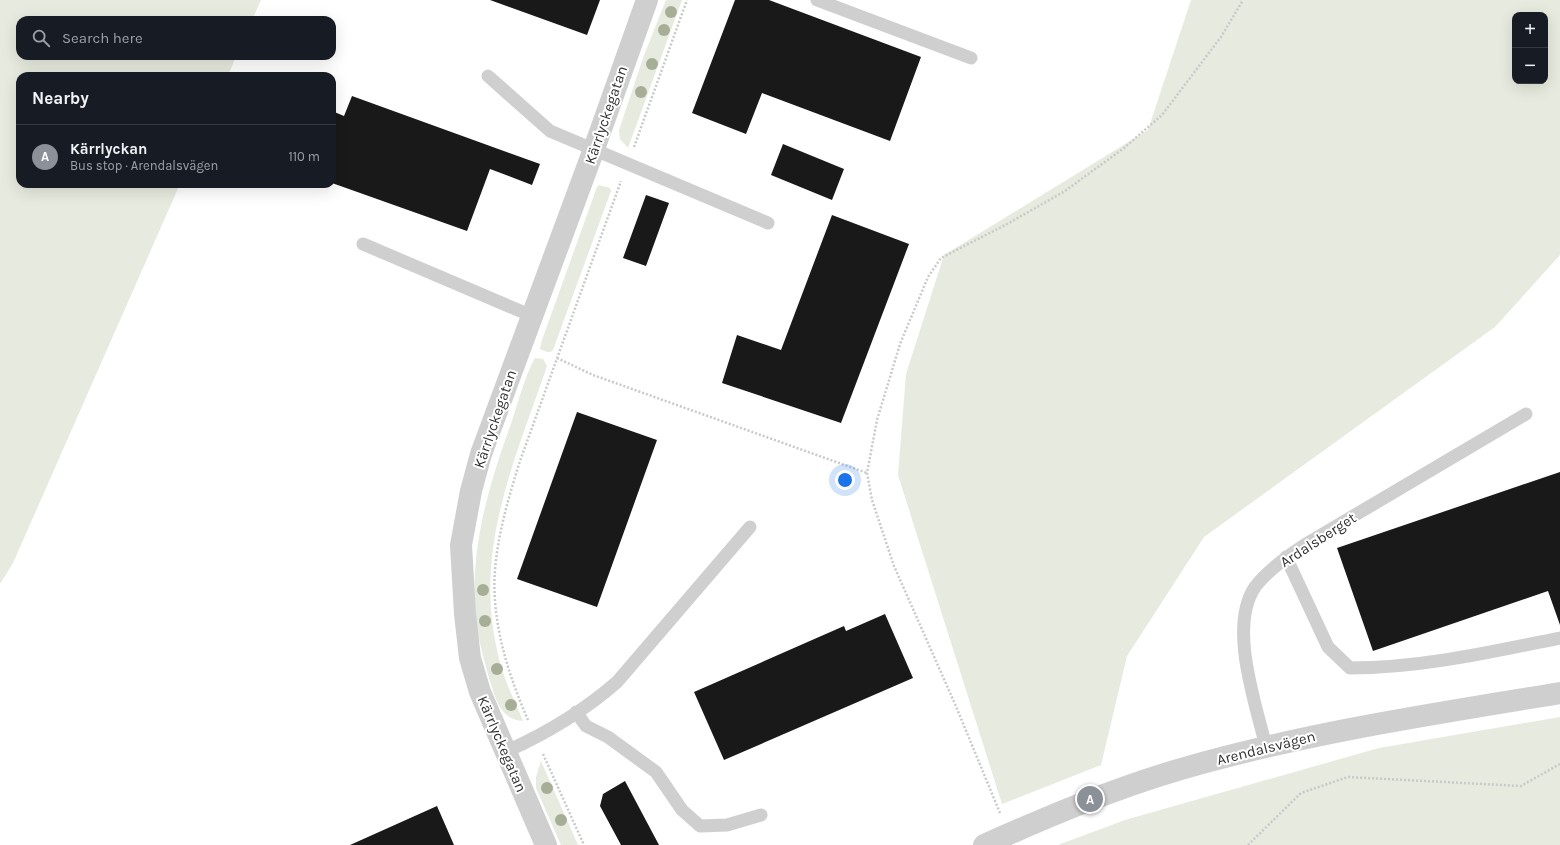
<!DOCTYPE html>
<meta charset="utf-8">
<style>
:root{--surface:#171b24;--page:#20242c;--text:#f1f3f6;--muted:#9ea1a6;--line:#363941;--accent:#8c9099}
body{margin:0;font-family:Karla,sans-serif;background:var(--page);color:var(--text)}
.controls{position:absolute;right:12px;top:12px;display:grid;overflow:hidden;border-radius:8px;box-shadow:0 4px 16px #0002}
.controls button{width:36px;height:36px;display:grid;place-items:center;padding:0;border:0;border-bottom:1px solid var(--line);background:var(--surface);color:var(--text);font:20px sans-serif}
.you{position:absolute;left:845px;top:480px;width:14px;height:14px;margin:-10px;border:3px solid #fff;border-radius:50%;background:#1a73e8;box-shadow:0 0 0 6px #1a73e833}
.badge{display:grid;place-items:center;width:26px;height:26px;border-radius:50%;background:var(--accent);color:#fff;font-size:13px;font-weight:700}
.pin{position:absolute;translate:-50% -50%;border:2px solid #fff;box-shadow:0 1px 4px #0006}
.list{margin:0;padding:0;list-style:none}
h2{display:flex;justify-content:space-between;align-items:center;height:52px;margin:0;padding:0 16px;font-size:17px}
h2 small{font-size:13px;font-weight:400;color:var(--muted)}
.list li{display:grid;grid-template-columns:26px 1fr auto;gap:12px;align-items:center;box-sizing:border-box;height:64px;padding:0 16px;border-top:1px solid var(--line)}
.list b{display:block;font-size:15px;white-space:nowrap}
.list p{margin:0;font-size:13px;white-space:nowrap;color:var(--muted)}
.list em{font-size:13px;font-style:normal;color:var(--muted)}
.icon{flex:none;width:22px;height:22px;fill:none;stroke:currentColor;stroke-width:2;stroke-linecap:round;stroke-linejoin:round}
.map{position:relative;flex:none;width:1560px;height:845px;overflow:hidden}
.search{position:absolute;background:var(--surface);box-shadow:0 4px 16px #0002;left:16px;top:16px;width:320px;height:44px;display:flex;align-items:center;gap:10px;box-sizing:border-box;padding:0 14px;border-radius:12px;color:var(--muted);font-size:15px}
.panel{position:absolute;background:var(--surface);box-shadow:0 4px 16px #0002;left:16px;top:72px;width:320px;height:116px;border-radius:12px}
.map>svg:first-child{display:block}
.green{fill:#e7eade;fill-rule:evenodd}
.building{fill:#191919}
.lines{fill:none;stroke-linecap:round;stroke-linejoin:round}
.path{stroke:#c9c9c9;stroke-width:2.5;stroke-dasharray:2 2;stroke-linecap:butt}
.service{stroke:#cfcfcf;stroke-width:13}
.minor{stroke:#cfcfcf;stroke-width:22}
.tertiary{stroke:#cfcfcf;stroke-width:22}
.tree{fill:#a6ae96}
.labels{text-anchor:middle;stroke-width:4;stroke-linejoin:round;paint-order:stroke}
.street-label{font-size:15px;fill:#323232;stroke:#fff}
</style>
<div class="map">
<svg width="1560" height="845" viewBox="0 0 1560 845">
<rect width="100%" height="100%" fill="#fff"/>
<path class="green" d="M0,0H261L252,20H20V56H236L228,76H20V184H180L13,563L0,584Z
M666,0H682L628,148L620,139L619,130L643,58Z
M1191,0H1560V255L1495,327L1204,537L1127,656L1101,765L1002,804L898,475L906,374L944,255L1148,130ZM1515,15H1545V81H1515Z
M599,185L610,188L611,191L553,350C550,354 544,351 540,349L542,340L597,187Z
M535,358L543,359L547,366C513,466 471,554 500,662C505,682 515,702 523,721C500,720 495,697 489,678C485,663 481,649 478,634C466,559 487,490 512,421C518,403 526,373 535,358Z
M1560,717V845H1058L1125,820L1379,748Z
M541,761L578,845H561L536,788V777Z"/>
<path class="building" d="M490,0H600L587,35Z
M735,0H769L921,57L890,141L762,93L746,134L692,113Z
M352,96L540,164L532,185L490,169L467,231L332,183V111L344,116Z
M783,144L844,169L832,200L771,175Z
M646,195L669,203L646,266L623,258Z
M832,215L909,244L841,423L722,383L737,335L781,350Z
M577,412L657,440L597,607L517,579Z
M1560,472V625L1548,591L1373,651L1337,548Z
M885,614L913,678L724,760L694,692L844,626L846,631Z
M625,781L659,845H621L600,806L603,794Z
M437,806L454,845H350Z"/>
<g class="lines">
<path class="path" d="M634,147L687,0
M557,358L593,375L867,473
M528,720C508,674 491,621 495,570C498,533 509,496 520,461L621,181
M543,754L584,845
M1000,813L955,704L894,566L872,500L867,473L877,420L900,344L928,277L941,258L1009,223L1065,191L1124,148L1162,115L1221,37L1243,0
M1248,845L1301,793L1348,777L1521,786L1560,764"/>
<path class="service" d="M817,0L971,58
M488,76L550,131L768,223
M363,244L532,316
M1286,557L1328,647L1350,668C1421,668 1491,652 1560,638
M576,712L586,726L608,737L656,772L682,810L700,826L727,825L761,815
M1266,747C1256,704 1228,627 1255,587C1266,572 1290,554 1306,544L1526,414
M505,752C545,734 584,711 617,682L750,527"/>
<path class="minor" d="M984,845C1049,816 1113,789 1181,769C1305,733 1433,714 1560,693"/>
<path class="tertiary" d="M546,845L480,692L470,658L465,614L461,545L471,491L481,454L594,149L647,0"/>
</g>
<g class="tree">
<circle cx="671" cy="12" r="6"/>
<circle cx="664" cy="30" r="6"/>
<circle cx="652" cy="64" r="6"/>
<circle cx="641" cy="92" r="6"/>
<circle cx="483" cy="590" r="6"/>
<circle cx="485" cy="621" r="6"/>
<circle cx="497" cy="669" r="6"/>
<circle cx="511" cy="705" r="6"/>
<circle cx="547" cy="788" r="6"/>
<circle cx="561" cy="820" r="6"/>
</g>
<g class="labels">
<g class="street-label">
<text transform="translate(606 115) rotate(-71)" y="5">Kärrlyckegatan</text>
<text transform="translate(495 419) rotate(-71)" y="5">Kärrlyckegatan</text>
<text transform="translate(1318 540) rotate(-33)" y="5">Ardalsberget</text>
<text transform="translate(502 744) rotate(67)" y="5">Kärrlyckegatan</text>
<text transform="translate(1266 748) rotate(-14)" y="5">Arendalsvägen</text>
</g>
</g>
</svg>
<div class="controls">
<button>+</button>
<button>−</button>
</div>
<div class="you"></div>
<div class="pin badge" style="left:1090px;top:799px">A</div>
<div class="search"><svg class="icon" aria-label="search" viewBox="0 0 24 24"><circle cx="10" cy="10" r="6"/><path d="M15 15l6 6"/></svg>Search here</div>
<section class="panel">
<h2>Nearby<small></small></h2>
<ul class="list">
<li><span class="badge">A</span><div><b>Kärrlyckan</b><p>Bus stop · Arendalsvägen</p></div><em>110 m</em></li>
</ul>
</section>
</div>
